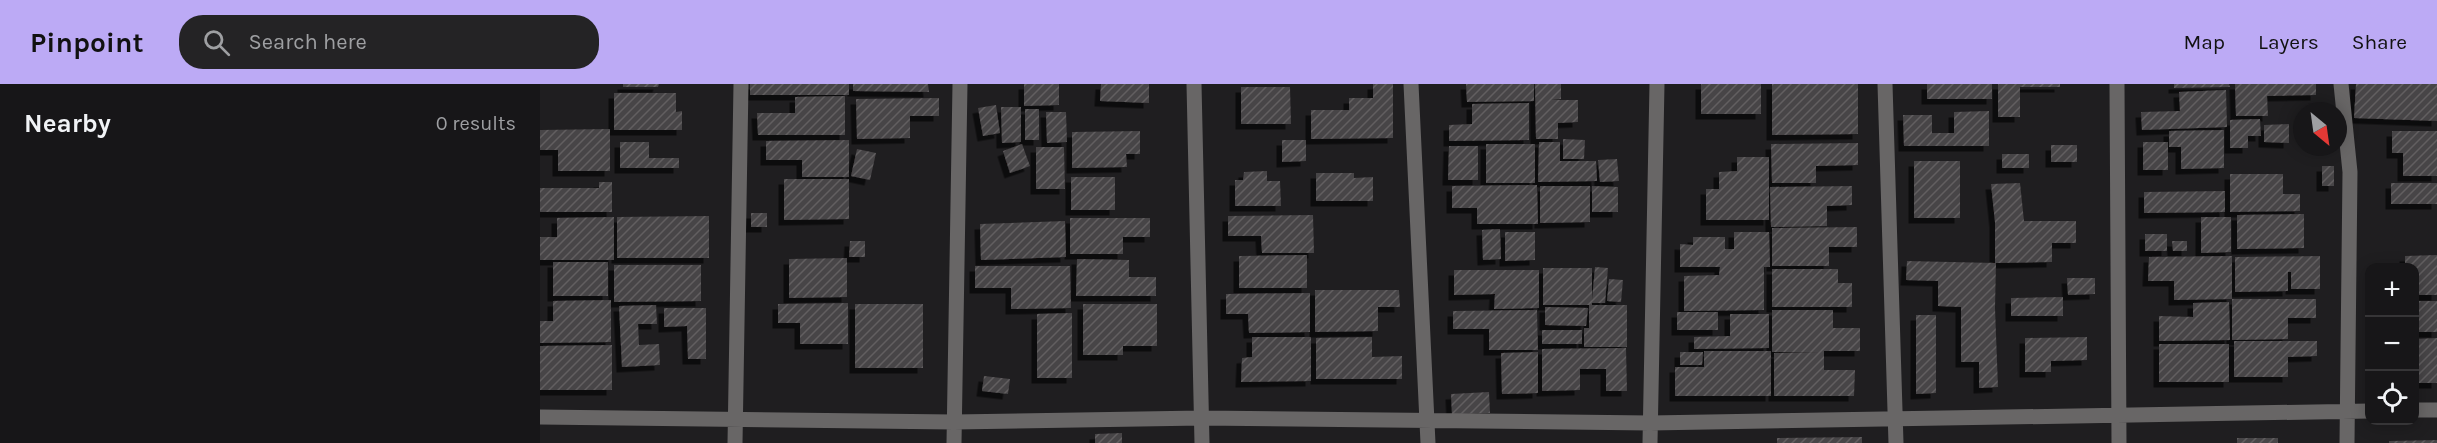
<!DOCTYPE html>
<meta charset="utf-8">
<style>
:root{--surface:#171618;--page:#242325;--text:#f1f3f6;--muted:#9e9fa2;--line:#363537;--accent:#bcaaf5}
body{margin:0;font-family:Karla,sans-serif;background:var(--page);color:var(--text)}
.controls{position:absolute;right:18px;bottom:18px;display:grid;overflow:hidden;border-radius:12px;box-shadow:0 3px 15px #0003}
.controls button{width:54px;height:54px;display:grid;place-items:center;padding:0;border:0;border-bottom:2px solid var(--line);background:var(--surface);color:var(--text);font:30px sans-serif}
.compass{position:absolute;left:1753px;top:18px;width:54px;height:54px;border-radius:50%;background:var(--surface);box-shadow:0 3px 15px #0003;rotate:151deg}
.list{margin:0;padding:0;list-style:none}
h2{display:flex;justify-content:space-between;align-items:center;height:78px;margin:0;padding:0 24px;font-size:26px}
h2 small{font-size:20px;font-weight:400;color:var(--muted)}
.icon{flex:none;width:33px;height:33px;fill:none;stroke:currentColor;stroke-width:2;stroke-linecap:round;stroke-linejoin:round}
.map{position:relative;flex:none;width:1897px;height:359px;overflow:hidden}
header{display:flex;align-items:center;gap:36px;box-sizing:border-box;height:84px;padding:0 30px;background:var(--accent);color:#111}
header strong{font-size:28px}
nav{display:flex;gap:33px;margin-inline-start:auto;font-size:21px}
.search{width:420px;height:54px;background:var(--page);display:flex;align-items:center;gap:15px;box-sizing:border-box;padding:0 21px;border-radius:24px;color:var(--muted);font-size:22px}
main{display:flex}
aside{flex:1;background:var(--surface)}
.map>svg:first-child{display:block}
.building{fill:url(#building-hatch);filter:url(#shadow)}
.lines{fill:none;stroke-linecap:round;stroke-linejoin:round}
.minor{stroke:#686666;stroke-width:15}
</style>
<header>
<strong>Pinpoint</strong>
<div class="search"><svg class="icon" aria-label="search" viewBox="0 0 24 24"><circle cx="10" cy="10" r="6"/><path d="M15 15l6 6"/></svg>Search here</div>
<nav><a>Map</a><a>Layers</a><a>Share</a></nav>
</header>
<main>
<aside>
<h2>Nearby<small>0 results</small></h2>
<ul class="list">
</ul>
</aside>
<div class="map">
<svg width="1897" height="359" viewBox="0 0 1897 359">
<defs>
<pattern id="building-hatch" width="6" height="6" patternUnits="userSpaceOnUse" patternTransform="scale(1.5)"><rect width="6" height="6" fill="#474446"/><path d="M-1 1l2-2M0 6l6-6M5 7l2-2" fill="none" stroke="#625f61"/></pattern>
<filter id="shadow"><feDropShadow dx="-5.5" dy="5.5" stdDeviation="0" flood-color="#0009"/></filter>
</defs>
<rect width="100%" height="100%" fill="#1f1e20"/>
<path class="building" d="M83,0H119L118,3H83Z
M210,0H309V11H210Z
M313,0H388L389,8L313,7Z
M484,0H519V21L484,22Z
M561,0H609V19L560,17Z
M833,0H853V54L771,55V26H809V14H833Z
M926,0H994V17L927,18Z
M995,0H1021V15L1011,16H1038V38L1018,39V55H996Z
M1161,0H1221V30H1161Z
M1232,0H1318V50L1232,51Z
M1387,0H1452V15H1387Z
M1458,0H1520V3H1480V33H1458Z
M1634,0H1689L1690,3L1634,4Z
M1695,0H1776V11L1727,12L1728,32H1696Z
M1816,0H1897V37L1814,34Z
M701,3H750L751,40H701Z
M1686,6L1687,43L1602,46L1601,28L1640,27L1639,8Z
M74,9H136V28L142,27V46H74Z
M305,12V51H218L217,29H255V13Z
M399,14V32H370V54L317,55L316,15Z
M989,19V56L909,57V41L932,40V20Z
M456,21L460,49L443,52L438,24Z
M461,23H481V58L462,59Z
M485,25H499V56H485Z
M1449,27V62H1364L1363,31H1392V49H1414V28Z
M506,28H526L527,58L507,59Z
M1720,35L1721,52H1708V64H1690V36Z
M1749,40V59L1724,58V41Z
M70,45V87H18V66H0V46Z
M1684,46V84L1641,85V63H1629V47Z
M600,47V70H586L587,83L532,84V48Z
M1852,47H1897V92H1863V69H1852Z
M1023,55L1045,56L1044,75H1023Z
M309,56V93H262V76H226V57Z
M742,56H766V77L742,78Z
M80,58H109V74H139V84H80Z
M999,58H1020V77H1056L1057,97L998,98Z
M1603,58H1628V86H1603Z
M1318,59V81L1276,82V99H1232L1231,60Z
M482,60L490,82L470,89L463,67Z
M946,60H995V99H946Z
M1511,61H1537V78H1511Z
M909,62H938V96H908Z
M496,63H524L525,105H496Z
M317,65L336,69L330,96L311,92Z
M1462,70H1489V84H1462Z
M1197,73H1229V136H1166V105H1179V88L1197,87Z
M1077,75L1079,97L1060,98L1058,76Z
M1374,77H1420V134H1374Z
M1782,82H1794V102H1782Z
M727,87V97H740L741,122H695V96H703L704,88Z
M776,89H814V94L833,93V117H776Z
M1690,90H1743V110H1760V127L1690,128Z
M531,93H575V126H531Z
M244,95H309V135L244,136Z
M59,98H72V128H0V104H59Z
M1480,99L1484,137H1536V159H1512V178L1456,179L1455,224L1458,303L1439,304V278H1421V223L1398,222V197L1366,196L1367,177L1455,179V138L1451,100Z
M1851,99H1897V120H1851Z
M997,101L998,140H937V124H912V102Z
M1000,102H1050V138L1000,139Z
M1052,102L1078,103V128H1052Z
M1312,102V121L1287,122V142L1231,143L1230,103Z
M1685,107V128L1604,129V108Z
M211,129H227V143H211Z
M1764,130V164L1697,165V131Z
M773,131L774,169H722L721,152H688V132Z
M169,132V174H77V133Z
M74,133V176H0V153H17V134Z
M1661,133H1691V168L1661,169Z
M530,134H610V153H583V170H530Z
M525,137L526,173L441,176L440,140Z
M1317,143V163H1289V182H1232V144Z
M960,145L961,175L943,176L942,146Z
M965,148H995V176L965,177Z
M1194,148H1229L1230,183H1224V226L1144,227V192L1179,191L1180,183H1140V160L1153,161V153H1185V165H1194Z
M1605,150H1627V167H1605Z
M310,157H325V173H309Z
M1632,157H1647V167H1633Z
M767,171V204H699V172Z
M1897,171V211H1874V183H1865V172Z
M1692,172V215L1634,216V197H1608L1609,173Z
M1780,172V205H1751V188H1748V207L1695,208V173Z
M307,174V213L249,214V175Z
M537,175L589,176V193H616V212H536Z
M13,178H68V212H13Z
M74,181H161V217L74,218Z
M435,182H530L531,224L471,225V204H435Z
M1055,183L1068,184L1065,219H1052V221H1087V263H1044V244H1049V221H1003V184H1052V216Z
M1232,185H1298V199H1312V223H1232Z
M914,186H999V224L954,225L955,210L914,211Z
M1527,194H1555V210L1528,211Z
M1069,195L1083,196L1081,218L1067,217Z
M775,206H859L860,223H838V247L775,248Z
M770,209V248L709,249L708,230H686V210Z
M1523,213V232H1471V214Z
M1692,215H1776V234H1748V255L1692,256Z
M71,216V258L0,259V237H13V217Z
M1874,217H1897V248H1874Z
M1689,218L1690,256L1619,257V232L1653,233V219Z
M308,219V260H260V239H238V220Z
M315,220H383V284H315Z
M543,220H617V262H583V271H543Z
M116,221L117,240H98L99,261L119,260L120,281L82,283L79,222Z
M1005,223L1048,224L1046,242L1005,241Z
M124,224H166V275H148L147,242L124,243Z
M997,226L998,266H949V245H913V227Z
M1232,226H1293V244H1320V267H1284V286H1315L1314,312H1234V269L1278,268H1232Z
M1137,228H1178V246H1137Z
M532,229V294H497V230Z
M1190,230H1229V264L1154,265V253L1190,252Z
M1376,231H1396V309L1376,310Z
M1002,246H1042V260H1002Z
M712,253H771V297L701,298L702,274L712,273Z
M832,253V273L862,272V295H776V254Z
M1547,253V276L1511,277V288H1485V254Z
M1897,254V299H1874V255Z
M1694,257H1777V272L1748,273V293H1694Z
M1619,260H1689V298H1619Z
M72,261V306H0V262Z
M1086,264L1087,307H1066V285H1040V306L1002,307V265Z
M1164,267H1231V312H1135V283H1164Z
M998,268V309L962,310L961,269Z
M1140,268H1163L1162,281H1140Z
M444,292L470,295L468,310L442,307Z
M949,308L950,329L912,330L911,310Z
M582,349V359H555V350Z
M1322,353V359H1237V354Z
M1697,354H1738V359H1697Z
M1897,356V359H1849V357Z"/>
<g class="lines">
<path class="minor" d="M654,0L662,359
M871,0L888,359
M1345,0L1356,359
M1577,0L1579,359
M1801,0L1810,88L1807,359
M1874,326H1897
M0,333L414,338L662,334L1110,339L1830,327
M195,359L201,0
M414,359L420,0
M1110,359L1117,0"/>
</g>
</svg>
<div class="controls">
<button>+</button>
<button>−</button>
<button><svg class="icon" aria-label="locate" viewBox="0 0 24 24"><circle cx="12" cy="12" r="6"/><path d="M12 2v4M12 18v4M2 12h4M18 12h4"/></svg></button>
</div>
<svg class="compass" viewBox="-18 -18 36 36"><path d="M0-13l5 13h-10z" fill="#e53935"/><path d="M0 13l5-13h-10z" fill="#9e9fa2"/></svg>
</div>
</main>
